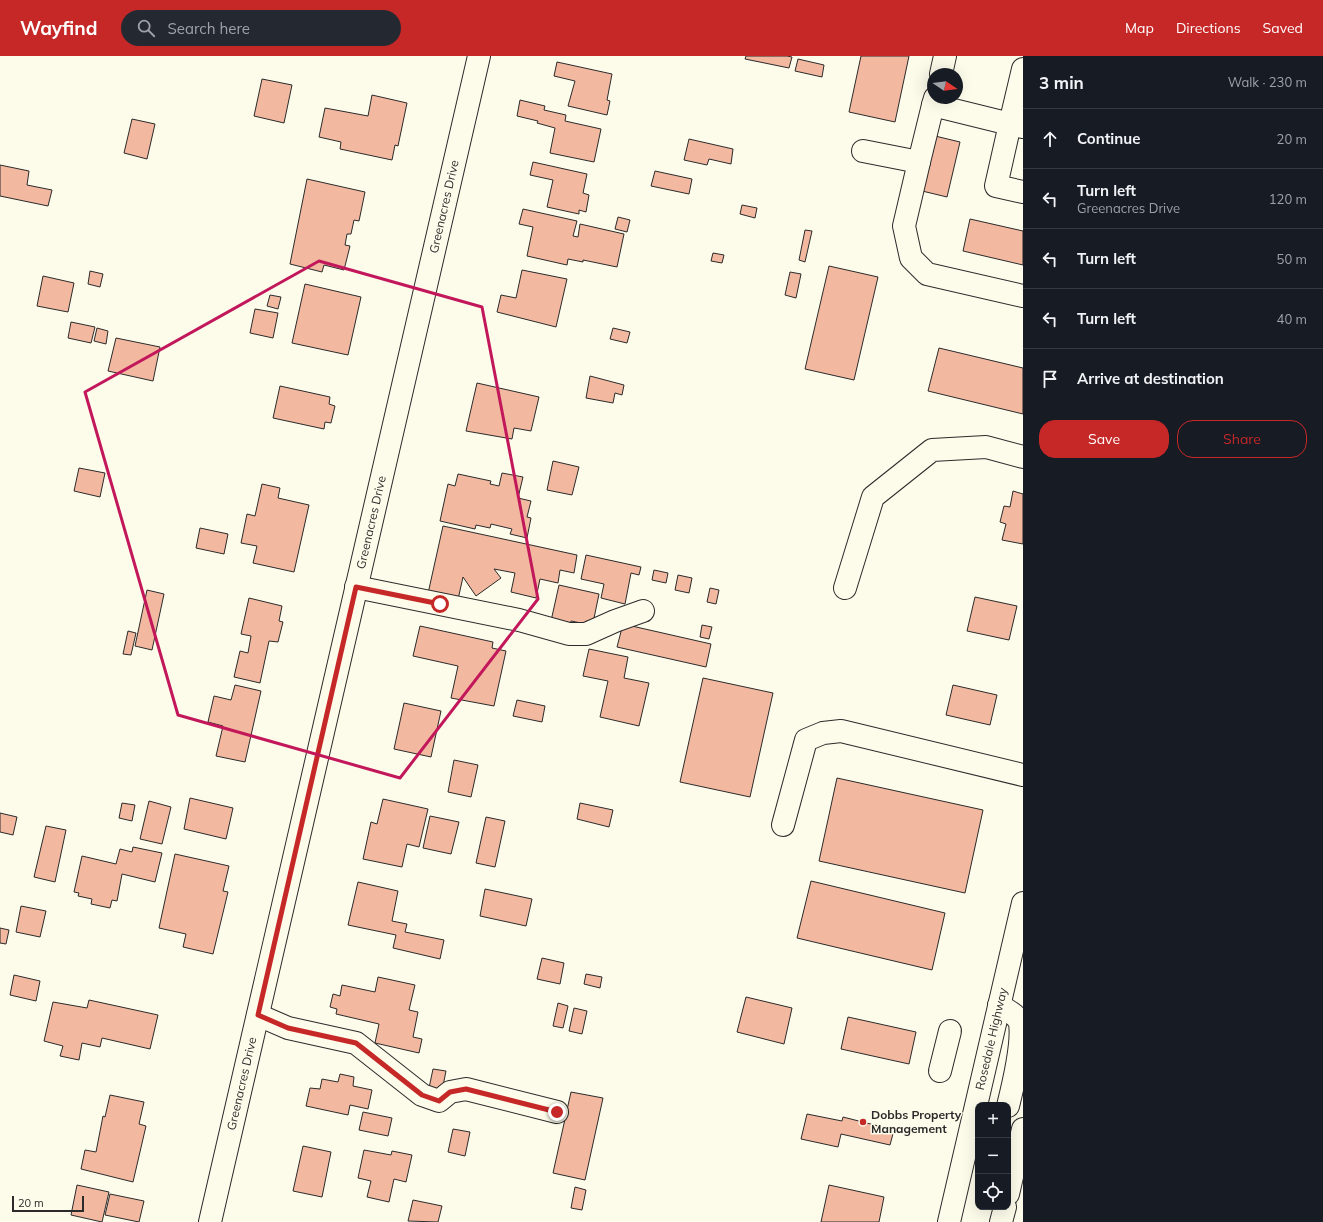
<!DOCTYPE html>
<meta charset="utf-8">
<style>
:root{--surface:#171b24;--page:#242831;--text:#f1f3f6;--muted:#9ea1a6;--line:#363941;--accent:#c62828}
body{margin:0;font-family:Mulish,sans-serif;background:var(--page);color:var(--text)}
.controls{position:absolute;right:12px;bottom:12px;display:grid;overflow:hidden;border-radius:8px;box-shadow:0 4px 16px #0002}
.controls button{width:36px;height:36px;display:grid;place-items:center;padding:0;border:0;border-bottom:1px solid var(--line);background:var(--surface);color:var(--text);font:20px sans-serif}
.compass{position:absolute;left:927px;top:12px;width:36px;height:36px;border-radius:50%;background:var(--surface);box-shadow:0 4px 16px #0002;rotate:103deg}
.scale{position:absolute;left:12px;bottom:10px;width:72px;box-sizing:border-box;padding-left:4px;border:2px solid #2b2b2b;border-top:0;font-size:11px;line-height:14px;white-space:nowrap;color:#2b2b2b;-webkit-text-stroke:3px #fdfbea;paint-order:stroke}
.stop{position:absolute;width:12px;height:12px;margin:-9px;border:3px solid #c62828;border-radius:50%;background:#fff}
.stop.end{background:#c62828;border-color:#fff;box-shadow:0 1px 4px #0008}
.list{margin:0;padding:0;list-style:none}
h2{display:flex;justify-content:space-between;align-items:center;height:52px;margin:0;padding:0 16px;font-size:17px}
h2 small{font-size:13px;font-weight:400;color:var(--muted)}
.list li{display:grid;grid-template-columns:26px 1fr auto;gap:12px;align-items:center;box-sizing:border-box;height:60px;padding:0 16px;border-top:1px solid var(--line)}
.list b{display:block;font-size:15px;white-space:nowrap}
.list p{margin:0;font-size:13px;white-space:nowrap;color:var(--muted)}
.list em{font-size:13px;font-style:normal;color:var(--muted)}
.actions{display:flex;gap:8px;padding:12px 16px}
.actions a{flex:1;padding:9px 0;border:1px solid var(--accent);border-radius:16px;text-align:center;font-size:14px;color:var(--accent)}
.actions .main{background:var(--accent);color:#fff}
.icon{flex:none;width:22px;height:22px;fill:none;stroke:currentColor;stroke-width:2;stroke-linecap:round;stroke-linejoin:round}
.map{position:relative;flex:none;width:1023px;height:1166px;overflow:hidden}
header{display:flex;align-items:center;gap:24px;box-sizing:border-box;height:56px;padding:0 20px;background:var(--accent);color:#fff}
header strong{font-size:19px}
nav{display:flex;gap:22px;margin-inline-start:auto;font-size:14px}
.search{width:280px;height:36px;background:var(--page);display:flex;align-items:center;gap:10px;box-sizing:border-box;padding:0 14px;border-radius:22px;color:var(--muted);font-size:15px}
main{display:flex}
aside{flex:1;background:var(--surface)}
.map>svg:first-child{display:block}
.building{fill:#f2b8a0;stroke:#2b2b2b}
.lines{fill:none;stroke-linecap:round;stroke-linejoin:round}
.minor-casing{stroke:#2b2b2b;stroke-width:24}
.major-casing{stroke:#2b2b2b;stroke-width:24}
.minor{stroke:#fdfbea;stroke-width:22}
.major{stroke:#fdfbea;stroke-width:22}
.route{stroke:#c62828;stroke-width:5}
.marked{fill:none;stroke:#c2185b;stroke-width:3;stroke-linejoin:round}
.poi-dot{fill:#c62828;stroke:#fdfbea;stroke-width:1.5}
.labels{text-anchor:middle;stroke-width:3;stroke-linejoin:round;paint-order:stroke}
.street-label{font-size:12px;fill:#2b2b2b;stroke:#fdfbea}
.poi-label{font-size:12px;font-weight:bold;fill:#2b2b2b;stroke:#fdfbea;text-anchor:start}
</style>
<header>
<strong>Wayfind</strong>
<div class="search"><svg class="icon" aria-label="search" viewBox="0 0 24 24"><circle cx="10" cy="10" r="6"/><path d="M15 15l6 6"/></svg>Search here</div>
<nav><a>Map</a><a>Directions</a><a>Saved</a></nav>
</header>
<main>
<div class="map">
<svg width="1023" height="1166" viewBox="0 0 1023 1166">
<rect width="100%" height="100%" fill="#fdfbea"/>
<path class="building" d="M746,0H787L792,1L789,12L745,3Z
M861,0H909L895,66L849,56Z
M798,3L824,9L822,21L795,15Z
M557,6L612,18L607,44L610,45L607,59L568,50L575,25L554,20Z
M262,23L292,29L284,67L254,60Z
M372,39L407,47L398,90L395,89L392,104L340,93L341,86L319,81L325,52L368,60Z
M520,44L545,50L544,54L566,59L565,65L601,73L594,106L550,97L555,72L537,67L538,65L517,60Z
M132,63L155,68L147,103L124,97Z
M931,79L960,86L947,141L918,134Z
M689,83L733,93L731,108L709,103L707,109L684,104Z
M533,106L587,118L583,137L589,139L586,156L579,154V158L547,151L553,124L530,119Z
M0,109L29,115L27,129L52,134L48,150L0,140Z
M655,115L692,123L689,138L651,130Z
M307,123L365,136L359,165L354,164L351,178H347L345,189L350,190L344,214L324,209L322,216L290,208Z
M742,149L757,152L755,162L740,158Z
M523,153L577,165L573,180L578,181L580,168L624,178L617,211L583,204V206L568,203L567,209L527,200L533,171L519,168Z
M618,161L630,164L627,176L615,173Z
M970,163L1023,175V209L963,195Z
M805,174L812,175L805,206L799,204Z
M713,197L724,199L722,207L711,205Z
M829,210L878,221L854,324L805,313Z
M522,214L567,223L556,271L497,256L501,239L516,242Z
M90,215L103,218L100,231L88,228Z
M790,216L801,218L796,242L785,239Z
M43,220L74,227L68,256L37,250Z
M305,228L361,241L348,299L292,287Z
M270,239L281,241L278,253L267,250Z
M255,253L278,257L273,282L250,277Z
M71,266L95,271L91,287L68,282Z
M97,272L108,275L106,288L94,285Z
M613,272L630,276L627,287L610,283Z
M116,282L160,291L153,325L108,315Z
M939,292L1023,312V358L928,335Z
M590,320L624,329L622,339L615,337L613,347L586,342Z
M477,327L539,341L531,375L514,372L512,383L466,375Z
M280,330L330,341L329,348L335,350L331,367L325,366L324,373L273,362Z
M553,405L579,411L572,439L547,434Z
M79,412L105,417L100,441L74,435Z
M502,417L523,421L518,442L531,445L527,461L531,462L527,482L510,478L512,473L491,468L490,472L476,469L475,473L440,465L448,428L455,430L458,418L491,425L490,428L499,430Z
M262,428L280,432L278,442L309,449L294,516L253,507L257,490L241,487L247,458L255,460Z
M1013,435L1023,438V488L1002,484L1006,468L1000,466L1004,450L1010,451Z
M443,470L577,499L574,517L560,514L558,527L540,523L536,542L511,536L515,517L494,513L501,522L476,540L463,521L457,548L427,542Z
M200,472L228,478L224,498L196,492Z
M586,499L641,511L639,519L631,517L625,548L601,542L604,528L581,523Z
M654,514L668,517L666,527L652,524Z
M678,519L692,522L689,537L675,534Z
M559,529L599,538L593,567L586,565V568L571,565L570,569L551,565Z
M710,532L719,534L716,548L707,546Z
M147,534L164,538L152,594L135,590Z
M975,541L1017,550L1009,584L967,575Z
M249,542L282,550L279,565L283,566L278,586L269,585L260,627L234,621L240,595L248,597L251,580L241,578Z
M623,568L711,588L706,611L617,591Z
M702,569L712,571L709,583L700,581Z
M420,570L493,586L492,592L506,595L494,650L451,642L458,610L413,600Z
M128,575L136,577L131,599L123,598Z
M589,593L628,601L624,622L649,627L639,670L600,661L608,625L583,620Z
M703,622L773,637L750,741L680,726Z
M235,629L261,635L245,706L216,700L223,670L208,666L214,640L231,644Z
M953,629L997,639L990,669L946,659Z
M517,644L545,650L542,666L513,660Z
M404,647L441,655L431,701L394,693Z
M454,704L478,709L471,741L448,736Z
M837,722L983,754L965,837L819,805Z
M190,742L233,752L226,783L184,773Z
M383,743L428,753L419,791L407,788L402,811L363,803L371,766L377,768Z
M149,745L171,751L162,788L140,783Z
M122,747L135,749L132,765L119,762Z
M580,747L613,754L609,771L577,763Z
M0,757L17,761L13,779L0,776Z
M430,760L459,766L451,798L423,792Z
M486,761L505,765L495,811L476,807Z
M46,770L66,774L55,826L34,821Z
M133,791L162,797L155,826L122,818L117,845L112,844L110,852L91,848L92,843L78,840L79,837L74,836L82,800L116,808L120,793L132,796Z
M175,798L229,810L223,835L228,836L213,898L183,891L186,878L159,872Z
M811,825L945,857L932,914L797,882Z
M358,826L398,835L392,865L407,868L405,876L444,884L440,903L393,892L396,879L348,869Z
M485,833L532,843L526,870L480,860Z
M21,850L46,855L40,881L16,876Z
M0,872L9,874L6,888L0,887Z
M542,902L564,907L560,928L537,923Z
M586,918L602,921L600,932L584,928Z
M14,919L40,925L36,945L10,939Z
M378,921L415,929L409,954L418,956L413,981L422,983L419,997L375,987L379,968L336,958L337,953L330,951L333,938L340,940L342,929L375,936Z
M746,941L792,952L784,988L737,976Z
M89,944L158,959L150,993L102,982L100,991L82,987L79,1004L60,1000L63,990L44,985L53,946L87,952Z
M558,947L568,950L563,972L553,970Z
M574,952L587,955L582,978L569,975Z
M848,961L916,976L909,1008L841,993Z
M433,1013L446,1015L442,1035L429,1032Z
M340,1018L354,1021L353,1030L372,1034L368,1053L350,1049L348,1059L306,1050L310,1032L320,1033L322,1023L338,1026Z
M571,1036L603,1042L585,1124L553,1117Z
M110,1039L144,1046L139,1068L146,1070L133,1126L81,1113L85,1094L96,1096L103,1060L105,1061Z
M363,1056L392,1062L388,1080L359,1074Z
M807,1058L842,1065L843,1061L894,1074L890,1089L841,1078L838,1091L801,1083Z
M453,1073L470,1076L465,1100L448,1096Z
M303,1090L331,1096L322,1141L293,1135Z
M364,1094L391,1099L392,1095L412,1099L406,1126L394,1123L389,1146L367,1141L371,1125L358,1122Z
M77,1129L109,1136L102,1166L71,1159Z
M829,1129L884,1141L879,1166H821Z
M575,1131L586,1134L582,1154L571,1152Z
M110,1138L144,1145L139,1166L105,1159Z
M413,1144L442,1150L438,1166L408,1165Z"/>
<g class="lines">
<defs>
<g id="minor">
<path d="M1023,13L1010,68L1023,71"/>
<path d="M941,18L945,0"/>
<path d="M935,42L933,49L1010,68L996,130L1023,136"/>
<path d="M863,95L919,106L933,49"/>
<path d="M919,106L904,170L911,202L927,218L1023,240"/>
<path d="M356,531L519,564L569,578H586L615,565L643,555"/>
<path d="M845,532L873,441L932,394L986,391L1023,401"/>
<path d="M783,769L806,684L823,677L841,675L1023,719"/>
<path d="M258,959L288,972L356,987L422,1039L439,1045L450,1036L466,1033L557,1056"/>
<path d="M940,1015L950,975"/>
<path id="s1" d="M210,1166L479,0"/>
</g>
<g id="major">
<path d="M999,949C1007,954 1017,959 1020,967C1023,987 1013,1030 1008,1050"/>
<path d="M1008,1138L1023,1073"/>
<path id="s2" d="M949,1166L1023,847"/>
<path d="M1001,1166L1005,1151"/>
</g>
</defs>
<use href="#minor" class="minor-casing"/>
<use href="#major" class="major-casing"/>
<use href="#minor" class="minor"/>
<use href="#major" class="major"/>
</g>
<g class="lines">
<path class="route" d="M440,548L356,531L258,959L288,972L356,987L422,1039L439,1045L450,1036L466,1033L557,1056"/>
</g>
<path class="marked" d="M319,205L482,251L538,543L400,722L178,659L85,336Z"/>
<circle class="poi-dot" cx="863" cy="1066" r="4"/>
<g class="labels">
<g class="street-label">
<text dy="4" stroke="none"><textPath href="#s1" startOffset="1042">Greenacres Drive</textPath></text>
<text dy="4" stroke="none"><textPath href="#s1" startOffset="718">Greenacres Drive</textPath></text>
<text dy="4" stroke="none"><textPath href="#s2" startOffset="188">Rosedale Highway</textPath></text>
<text dy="4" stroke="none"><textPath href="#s1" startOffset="142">Greenacres Drive</textPath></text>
</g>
<g class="poi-label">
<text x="871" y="1063">Dobbs Property<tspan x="871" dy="14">Management</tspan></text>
</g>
</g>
</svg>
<div class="controls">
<button>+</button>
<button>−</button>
<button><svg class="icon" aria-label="locate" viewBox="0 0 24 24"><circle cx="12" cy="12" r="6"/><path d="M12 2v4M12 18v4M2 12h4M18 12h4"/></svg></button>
</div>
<svg class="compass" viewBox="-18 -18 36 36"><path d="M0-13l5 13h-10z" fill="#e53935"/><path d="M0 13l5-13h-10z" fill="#9ea1a6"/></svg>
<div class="scale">20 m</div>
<div class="stop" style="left:440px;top:548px"></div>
<div class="stop end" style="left:557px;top:1056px"></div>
</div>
<aside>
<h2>3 min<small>Walk · 230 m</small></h2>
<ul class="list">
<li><svg class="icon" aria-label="ahead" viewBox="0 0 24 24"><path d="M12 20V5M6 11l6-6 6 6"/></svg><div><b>Continue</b></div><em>20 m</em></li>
<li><svg class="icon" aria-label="left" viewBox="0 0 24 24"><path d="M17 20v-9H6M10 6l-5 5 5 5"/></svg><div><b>Turn left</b><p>Greenacres Drive</p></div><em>120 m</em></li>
<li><svg class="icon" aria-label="left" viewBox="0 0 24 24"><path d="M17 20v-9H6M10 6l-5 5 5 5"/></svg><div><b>Turn left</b></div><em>50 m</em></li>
<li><svg class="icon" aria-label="left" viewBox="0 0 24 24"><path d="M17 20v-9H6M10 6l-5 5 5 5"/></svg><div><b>Turn left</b></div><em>40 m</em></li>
<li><svg class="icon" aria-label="arrive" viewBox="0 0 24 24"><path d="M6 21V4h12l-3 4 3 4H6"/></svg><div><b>Arrive at destination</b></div></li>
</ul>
<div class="actions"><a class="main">Save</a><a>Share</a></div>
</aside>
</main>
